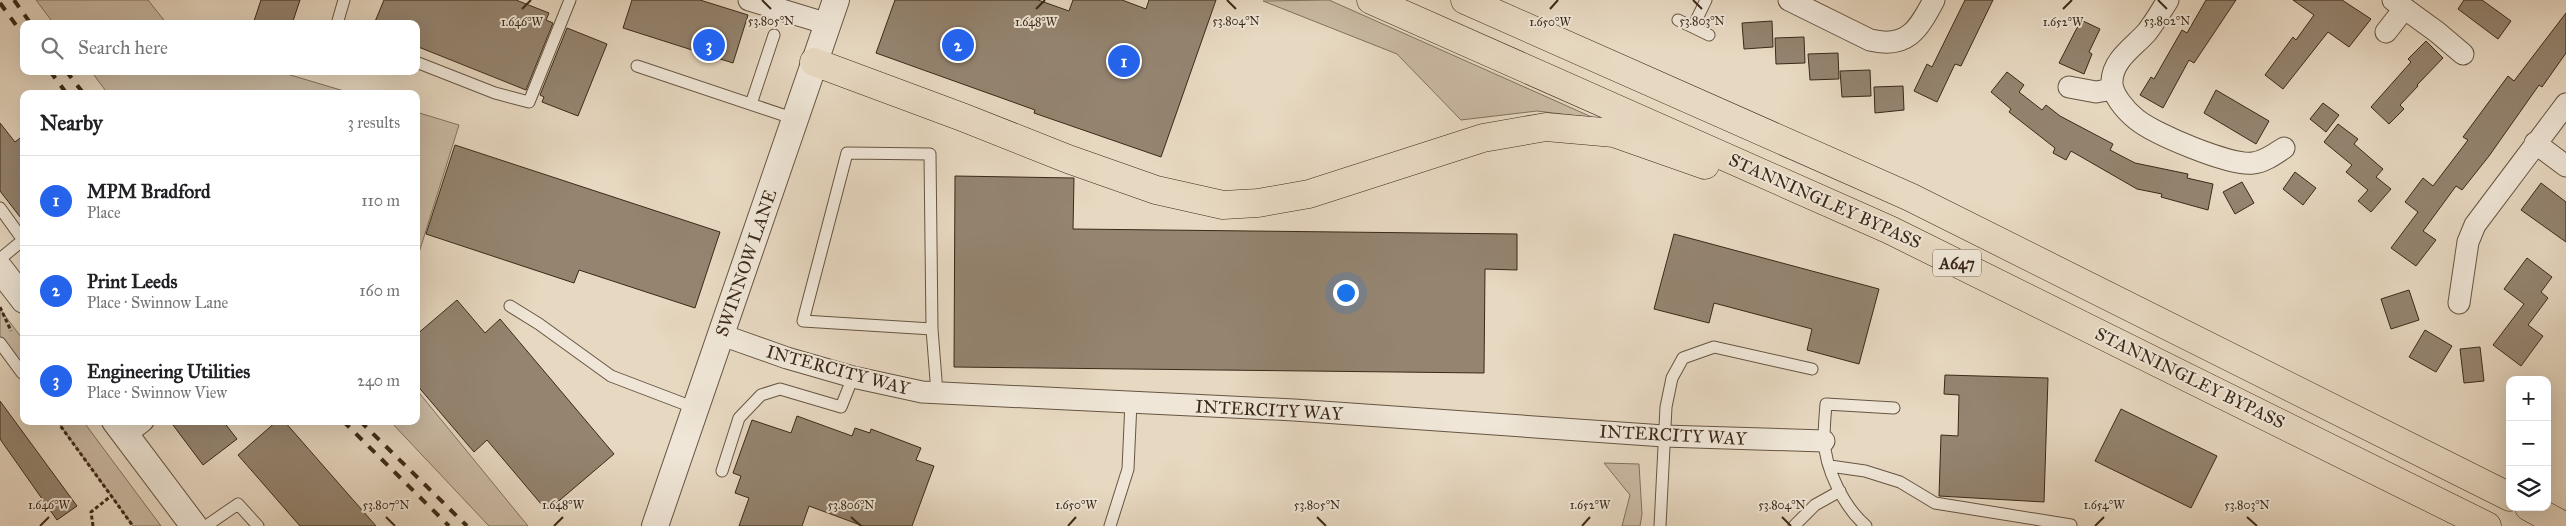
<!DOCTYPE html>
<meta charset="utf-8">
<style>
:root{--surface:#fff;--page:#f2f2f2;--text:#202124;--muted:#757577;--line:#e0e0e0;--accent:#2563eb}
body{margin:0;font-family:"IM FELL Great Primer",serif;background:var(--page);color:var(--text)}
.controls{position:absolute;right:15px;bottom:15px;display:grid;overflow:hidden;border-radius:10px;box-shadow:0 5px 20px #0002}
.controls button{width:45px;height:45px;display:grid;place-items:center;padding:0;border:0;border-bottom:1px solid var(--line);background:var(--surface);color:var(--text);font:25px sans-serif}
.you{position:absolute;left:1345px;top:292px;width:18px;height:18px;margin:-12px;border:4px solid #fff;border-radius:50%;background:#1a73e8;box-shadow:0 0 0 8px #1a73e833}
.badge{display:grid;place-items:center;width:32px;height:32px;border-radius:50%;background:var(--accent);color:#fff;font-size:16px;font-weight:700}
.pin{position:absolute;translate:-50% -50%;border:2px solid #fff;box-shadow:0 1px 5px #0006}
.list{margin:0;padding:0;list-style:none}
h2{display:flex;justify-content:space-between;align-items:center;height:65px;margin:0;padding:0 20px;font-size:21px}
h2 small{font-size:16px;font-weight:400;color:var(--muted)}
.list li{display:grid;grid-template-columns:32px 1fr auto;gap:15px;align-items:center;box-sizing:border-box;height:90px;padding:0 20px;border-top:1px solid var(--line)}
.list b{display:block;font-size:19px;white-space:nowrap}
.list p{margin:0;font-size:16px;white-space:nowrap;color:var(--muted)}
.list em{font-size:16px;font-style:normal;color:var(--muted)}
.icon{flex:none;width:28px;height:28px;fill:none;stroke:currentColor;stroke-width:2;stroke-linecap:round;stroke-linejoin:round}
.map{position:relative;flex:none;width:2566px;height:526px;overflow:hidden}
.search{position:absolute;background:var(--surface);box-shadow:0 5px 20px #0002;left:20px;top:20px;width:400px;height:55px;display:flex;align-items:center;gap:12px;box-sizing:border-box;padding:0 18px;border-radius:10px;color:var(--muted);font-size:19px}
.panel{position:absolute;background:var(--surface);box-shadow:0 5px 20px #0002;left:20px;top:90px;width:400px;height:335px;border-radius:10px}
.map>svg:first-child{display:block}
.green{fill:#cabaa4;stroke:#82725e}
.building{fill:#948470;stroke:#3b2918}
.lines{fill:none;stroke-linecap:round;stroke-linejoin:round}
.service-casing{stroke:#665542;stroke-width:13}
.minor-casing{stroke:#665542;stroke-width:23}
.tertiary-casing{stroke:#665542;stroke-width:28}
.trunk-casing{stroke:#3b2918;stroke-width:29}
.path{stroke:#3b2918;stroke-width:3;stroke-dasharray:4 2.5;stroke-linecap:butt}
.service{stroke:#efe6d7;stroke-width:11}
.minor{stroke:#efe6d7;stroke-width:21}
.tertiary{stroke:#efe6d7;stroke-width:26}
.trunk{stroke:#e7d8c1;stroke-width:28}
.rail{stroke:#3b2918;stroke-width:4;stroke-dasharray:9 9;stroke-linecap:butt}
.ticks{fill:none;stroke:#3b2918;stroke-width:2}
.labels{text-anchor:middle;stroke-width:4;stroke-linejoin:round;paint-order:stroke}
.shield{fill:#efe6d7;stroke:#716251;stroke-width:1}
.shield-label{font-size:16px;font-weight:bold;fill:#3b2918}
.street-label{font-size:18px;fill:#3b2918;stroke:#efe6d7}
.ticks-label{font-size:12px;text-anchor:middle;fill:#3b2918;stroke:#efe6d7;stroke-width:4;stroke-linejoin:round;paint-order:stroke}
</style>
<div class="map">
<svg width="2566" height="526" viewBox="0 0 2566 526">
<rect width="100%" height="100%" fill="#e7d8c1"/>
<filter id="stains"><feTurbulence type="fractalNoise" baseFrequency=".004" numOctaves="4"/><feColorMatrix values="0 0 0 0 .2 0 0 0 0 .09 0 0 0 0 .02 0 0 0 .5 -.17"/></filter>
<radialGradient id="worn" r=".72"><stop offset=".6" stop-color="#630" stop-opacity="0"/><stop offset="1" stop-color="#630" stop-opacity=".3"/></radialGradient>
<path class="green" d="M36,0H148L167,24H54Z
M1329,0L1594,118L1537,111L1461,120L1397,54L1263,1Z
M91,71H277L354,94H108Z
M416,112L459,125L417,259H416Z
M0,309L24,341V375L0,343Z
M416,389L528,526H489L390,421H416Z
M57,421H83L161,526H133Z
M1604,463L1639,464L1642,514L1640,526H1622L1630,495Z"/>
<path class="building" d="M261,0H300L292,24H253Z
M384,0H516L549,13L546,20L553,23L526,90L416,46V24H374Z
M632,0H700L748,15L733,63L623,28Z
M895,0H1038L1069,11L1073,0H1122L1146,9L1149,0H1216L1161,157L1034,113L1035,110L876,53Z
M1965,0H1993L1961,66L1955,64L1937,102L1914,91L1927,64L1932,67Z
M2206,0H2236L2194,63L2189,60L2163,108L2140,95L2151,77L2154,79L2182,30L2187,33Z
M2293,0H2342L2371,19L2349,47L2328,32L2283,89L2265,75L2293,37L2296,40L2314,15Z
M2464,0H2482L2511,21L2498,39L2458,9Z
M2566,13V53L2542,87L2539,85L2489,156L2462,190L2456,186L2423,231L2436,240L2416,266L2391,248L2418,212L2405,202L2423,178L2433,186L2468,140L2463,137L2508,76L2514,81Z
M2081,20L2100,29L2089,52L2092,54L2084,74L2059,63Z
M1772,21L1773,47L1744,49L1742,23Z
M567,28L607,44L578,116L542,102L544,97L540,95Z
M1804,37L1805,63L1776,64L1775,38Z
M2426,41L2443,58L2417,85L2418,86L2400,105L2404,109L2389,124L2371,107L2411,62L2408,59Z
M1838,53L1839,79L1810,80L1808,54Z
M1870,70L1871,96L1842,97L1840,71Z
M2007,72L2024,85L2019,92L2042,110L2046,105L2060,116L2113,144L2110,150L2135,163L2188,174L2187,178L2213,184L2208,210L2161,197L2162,194L2137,189L2071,151L2066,160L2053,153L2055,148L2009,112L2011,109L1991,92Z
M1903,86L1904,110L1875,113L1874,87Z
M2216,90L2269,121L2256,144L2204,113Z
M2323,103L2339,115L2326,132L2310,119Z
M0,123L15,142L24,135V222L0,191Z
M2338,124L2358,139L2354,144L2383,169L2376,177L2391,189L2371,212L2358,201L2368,190L2346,172L2352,165L2324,142Z
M455,145L720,232L695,308L579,270L574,283L426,234Z
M2295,172L2316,188L2303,205L2283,189Z
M955,176L1074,178L1073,229L1517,234V270L1485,269L1484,373L954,367Z
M2242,182L2254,203L2235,214L2223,192Z
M2541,183L2566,202V242L2521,210Z
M1674,234L1879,289L1859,364L1807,350L1812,329L1714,303L1709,323L1654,309Z
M2527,258L2552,277L2541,292L2548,298L2528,325L2543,336L2521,366L2493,345L2524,304L2504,289Z
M2409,290L2419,320L2391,329L2381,299Z
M457,300L485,333L500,319L614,454L547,511L487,440L474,452L416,384V335Z
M2425,330L2452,346L2436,372L2409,357Z
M2480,347L2484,381L2464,383L2460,349Z
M1945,375L2048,378L2044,502L1939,496L1941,435L1958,436L1959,395L1944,394Z
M0,401L77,506L57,520L0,439Z
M2121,409L2217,456L2191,508L2095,461Z
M797,416L852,436L855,428L870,433L871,429L921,448L916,460L934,466L912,526H863L809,506L802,526H739L749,498L735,493L741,476L733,473L752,420L791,433Z
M170,421H223L237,439L203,465Z
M277,421H284L376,526H300L238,455Z"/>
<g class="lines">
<defs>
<path id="service" d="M1678,20L1709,35
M337,24L344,0
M1693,27L1706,0
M416,62L495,93L529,102L570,0
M637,66L795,119
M751,104L774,35
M0,208L23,240L0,259
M510,306L539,324L611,376L695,408
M932,329L803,321L847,153L930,154L932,329L937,393
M0,343L22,373
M1830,466L1865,471L1900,482L1935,503L2071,525
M722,471L739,418L761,395L780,389L841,407L853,377
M206,526L238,504L258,526
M1110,526L1128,469L1131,402
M1660,526L1666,407L1672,378L1683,358L1714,347L1812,369
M1794,526L1815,505L1840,491
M1866,526C1844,507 1825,469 1824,439C1824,428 1825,416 1826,404L1894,408"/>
<path id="minor" d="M749,0L828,24
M1789,0L1870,40C1907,49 1918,30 1934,0
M2168,0C2161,11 2155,22 2147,32C2134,47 2113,59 2112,81C2111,94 2126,111 2136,119C2154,134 2230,166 2253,163C2264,162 2275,154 2284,148
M2393,0L2437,32L2463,54
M2386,32L2404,9
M2069,87L2096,92L2113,89
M2535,143L2566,166
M2459,303L2468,242L2475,225L2566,104
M722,335L787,358L853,377L922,392L1294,410L1664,436L1824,441
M125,435L143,421"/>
<path id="tertiary" d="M0,269L24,300
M115,421L194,526
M655,526L836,0"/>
<path id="trunk" d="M1371,0L1890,230L2487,526
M1465,0L1910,197L2510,497
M814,62L962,117L1068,159L1156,190L1223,205L1258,203L1309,194L1483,138L1546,127L1614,133L1705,165
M2529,507L2564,526"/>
</defs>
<use href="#service" class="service-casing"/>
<use href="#minor" class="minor-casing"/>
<use href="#tertiary" class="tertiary-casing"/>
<use href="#trunk" class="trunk-casing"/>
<path class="path" d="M0,307L11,331
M57,421L133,526
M93,526L91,512L111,496"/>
<use href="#service" class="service"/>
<use href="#minor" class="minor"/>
<use href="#tertiary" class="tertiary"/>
<use href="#trunk" class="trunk"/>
<path class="rail" d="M14,0L31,24
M0,3L24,36
M50,71L67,94
M66,71L84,94
M343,421L449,526
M360,421L467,526"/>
</g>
<path class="ticks" d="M762,0L771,9M1227,0L1236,9M1693,0L1702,9M2158,0L2167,9M522,9L531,0M1036,9L1045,0M1550,9L1558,0M2063,9L2072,0M386,517L395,526M851,517L861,526M1317,517L1326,526M1782,517L1791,526M2247,517L2257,526M40,526L49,517M554,526L563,517M1068,526L1076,517M1582,526L1590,517M2095,526L2104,517"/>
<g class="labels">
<rect class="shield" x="1933" y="249.5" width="48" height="27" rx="4"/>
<g class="shield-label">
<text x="1957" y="269">A647</text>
</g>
<g class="street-label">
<text transform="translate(1825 201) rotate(24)" y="6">STANNINGLEY BYPASS</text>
<text transform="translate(746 263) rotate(-71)" y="6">SWINNOW LANE</text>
<text transform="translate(838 370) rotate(15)" y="6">INTERCITY WAY</text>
<text transform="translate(2190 378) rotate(26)" y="6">STANNINGLEY BYPASS</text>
<text transform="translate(1269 410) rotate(3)" y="6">INTERCITY WAY</text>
<text transform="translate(1673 435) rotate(3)" y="6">INTERCITY WAY</text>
</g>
</g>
<g class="ticks-label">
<text x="771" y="25">53.805°N</text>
<text x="1236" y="25">53.804°N</text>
<text x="2167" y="25">53.802°N</text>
<text x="1702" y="25">53.803°N</text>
<text x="522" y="26">1.646°W</text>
<text x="1036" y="26">1.648°W</text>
<text x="1550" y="26">1.650°W</text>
<text x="2063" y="26">1.652°W</text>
<text x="49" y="509">1.646°W</text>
<text x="563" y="509">1.648°W</text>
<text x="1076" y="509">1.650°W</text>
<text x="1590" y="509">1.652°W</text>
<text x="2104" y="509">1.654°W</text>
<text x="386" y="509">53.807°N</text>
<text x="851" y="509">53.806°N</text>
<text x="1317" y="509">53.805°N</text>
<text x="1782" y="509">53.804°N</text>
<text x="2247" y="509">53.803°N</text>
</g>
<rect width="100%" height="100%" filter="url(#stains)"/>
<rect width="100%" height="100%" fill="url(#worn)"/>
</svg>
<div class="controls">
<button>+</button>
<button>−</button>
<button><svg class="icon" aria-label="layers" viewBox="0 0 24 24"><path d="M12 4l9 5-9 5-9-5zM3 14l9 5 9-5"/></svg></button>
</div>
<div class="you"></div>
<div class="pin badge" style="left:1124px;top:61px">1</div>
<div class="pin badge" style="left:958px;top:45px">2</div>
<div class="pin badge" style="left:709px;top:45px">3</div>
<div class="search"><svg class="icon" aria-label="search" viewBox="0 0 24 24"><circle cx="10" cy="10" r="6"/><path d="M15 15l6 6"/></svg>Search here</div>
<section class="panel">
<h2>Nearby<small>3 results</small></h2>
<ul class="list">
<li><span class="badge">1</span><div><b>MPM Bradford</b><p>Place</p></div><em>110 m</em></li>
<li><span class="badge">2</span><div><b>Print Leeds</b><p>Place · Swinnow Lane</p></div><em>160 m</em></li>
<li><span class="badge">3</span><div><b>Engineering Utilities</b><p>Place · Swinnow View</p></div><em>240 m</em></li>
</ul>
</section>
</div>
